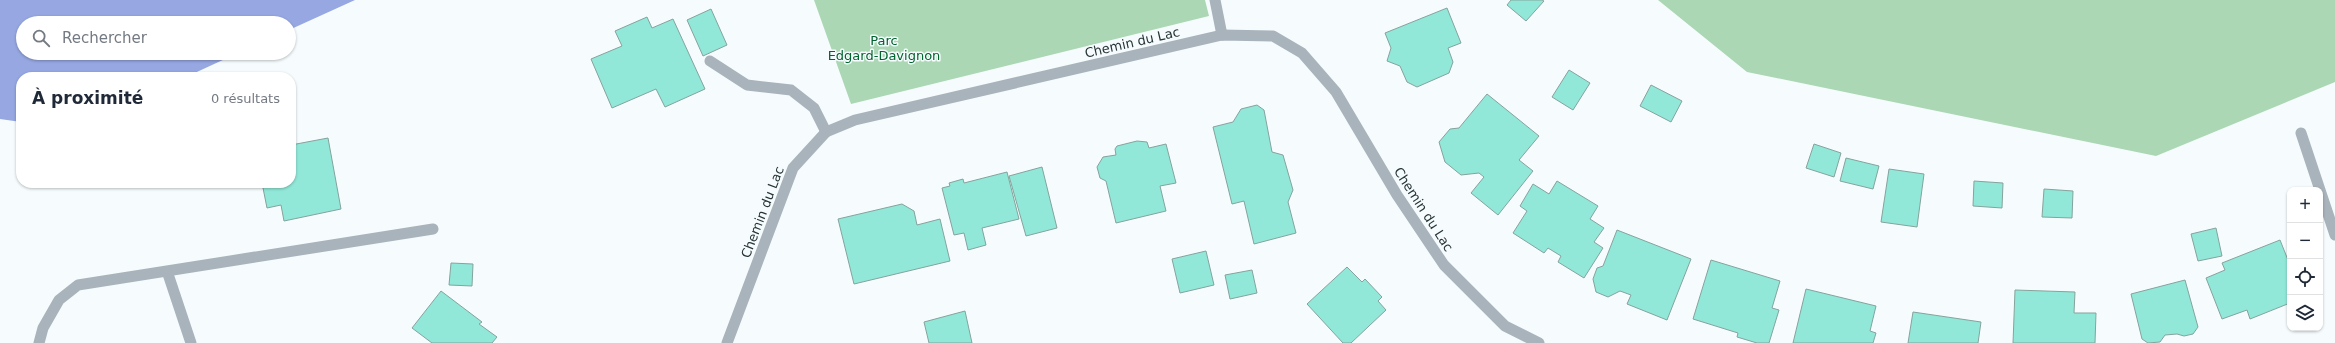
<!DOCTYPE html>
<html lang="fr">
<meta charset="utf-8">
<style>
:root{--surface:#fff;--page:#f6f6f7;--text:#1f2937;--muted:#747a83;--line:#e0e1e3}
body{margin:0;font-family:"DejaVu Sans",sans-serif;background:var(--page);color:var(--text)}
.controls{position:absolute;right:12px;bottom:12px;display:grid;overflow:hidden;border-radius:8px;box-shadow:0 1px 3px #0004}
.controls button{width:36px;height:36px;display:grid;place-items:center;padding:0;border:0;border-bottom:1px solid var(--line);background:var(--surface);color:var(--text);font:20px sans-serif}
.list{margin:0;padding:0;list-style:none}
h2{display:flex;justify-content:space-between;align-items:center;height:52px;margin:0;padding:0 16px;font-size:17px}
h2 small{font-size:13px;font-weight:400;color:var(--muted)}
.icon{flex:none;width:22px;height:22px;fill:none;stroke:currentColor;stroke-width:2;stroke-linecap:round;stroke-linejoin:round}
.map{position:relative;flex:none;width:2335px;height:343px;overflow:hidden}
.search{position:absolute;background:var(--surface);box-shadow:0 1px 3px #0004;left:16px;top:16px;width:280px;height:44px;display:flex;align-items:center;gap:10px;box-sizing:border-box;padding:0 14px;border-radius:22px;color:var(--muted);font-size:15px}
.panel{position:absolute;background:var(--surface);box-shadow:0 1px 3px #0004;left:16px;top:72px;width:280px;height:116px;border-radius:16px}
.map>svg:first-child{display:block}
.green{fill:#abd7b4}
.water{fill:#96a7e2}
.building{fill:#91e8d8;stroke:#85a39d}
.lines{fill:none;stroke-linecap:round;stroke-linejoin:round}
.service{stroke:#a9b3bb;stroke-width:11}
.minor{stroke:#a9b3bb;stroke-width:11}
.labels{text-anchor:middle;stroke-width:3;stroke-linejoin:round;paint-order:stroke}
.park-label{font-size:13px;fill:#01642f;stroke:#f6fcfd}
.street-label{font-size:13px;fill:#283537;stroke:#f6fcfd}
</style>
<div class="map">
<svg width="2335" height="343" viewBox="0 0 2335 343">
<rect width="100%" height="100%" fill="#f6fcfd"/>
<path class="green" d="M814,0H1205L1209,16L851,104Z
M1658,0H2335V82L2156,156L1747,72Z"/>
<path class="water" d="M0,0H355L289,30V23H23V53H238L186,77H21V122L0,119Z"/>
<path class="building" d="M1511,0H1542L1544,1L1526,21L1507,5Z
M1447,8L1461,43L1448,48L1453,62L1449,73L1417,87L1407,82L1400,66L1387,61L1391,48L1385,33Z
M711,9L727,45L703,56L687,20Z
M647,17L652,28L673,19L705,89L665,107L656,89L612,108L591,59L622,46L615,31Z
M1569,70L1590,83L1573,110L1552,97Z
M1651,85L1682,101L1671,122L1640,106Z
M1487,94L1539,136L1519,160L1533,171L1498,215L1471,193L1484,177L1479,173L1461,175L1445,162L1439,142L1450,129L1459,128Z
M1257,105L1264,110L1272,152L1283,155L1293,190L1288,202L1296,233L1254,244L1244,201L1232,204L1213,127L1233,122L1241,109Z
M328,138L341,209L284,221L281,205L267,208L262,183H291V145Z
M1137,141L1147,142L1149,148L1166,144L1176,183L1160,186L1166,211L1116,223L1106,181L1100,178L1097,167L1103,157L1116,155L1115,149L1117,146Z
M1814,144L1841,153L1834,177L1806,168Z
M1846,158L1879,166L1873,189L1840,181Z
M1042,167L1057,228L1026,236L1009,176Z
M1889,169L1924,174L1917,227L1881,222Z
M1007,172L1019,219L982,228L986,245L968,250L964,233L954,235L942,188L950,186L949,183L963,179L964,183Z
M1557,181L1598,206L1590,219L1604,228L1594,242L1603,248L1584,278L1558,262L1561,256L1548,248L1544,253L1513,233L1527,211L1520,206L1533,184L1549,194Z
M1974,181L2003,183L2002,208L1973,206Z
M2044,189L2073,191L2072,218L2042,217Z
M902,204L914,211L917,225L940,219L950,261L854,284L838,219Z
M2216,228L2222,256L2198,261L2191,234Z
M1617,230L1691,259L1667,320L1627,304L1631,295L1620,291L1608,297L1596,292L1593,279L1597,268L1603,266Z
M2280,240L2290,265V303L2250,319L2247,310L2222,319L2206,278L2225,270L2222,263Z
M1206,251L1214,285L1180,293L1172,259Z
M1711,260L1780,281L1772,308L1779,310L1769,343H1757L1737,337L1738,333L1693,319Z
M451,263L473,264L472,286L449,285Z
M1347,267L1362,282L1365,279L1382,297L1378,301L1386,310L1351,343H1343L1307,304Z
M1252,270L1257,293L1230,299L1225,275Z
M2185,280L2198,327L2193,334L2184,336L2177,334L2165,335L2160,342L2148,343L2142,339L2131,294Z
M1806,289L1876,306L1870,331L1876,333L1873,343H1793Z
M2015,290L2075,292L2074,313H2096L2095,343H2013Z
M441,291L482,322L479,324L497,337L492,343H432L412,328Z
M965,311L972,343H929L924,322Z
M1913,312L1981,322L1978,343H1908Z"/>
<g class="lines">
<path class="service" d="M1215,0L1222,35
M710,61L747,85L791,90L814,108L826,132
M2301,133L2320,190
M2320,190L2335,235
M167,271L191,343
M39,343L43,328L59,300L78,285L433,229"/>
<path class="minor" d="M727,343L793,168L826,132L855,120L1222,35L1273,36L1302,53L1336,92L1397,195L1444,265L1505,326L1539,343"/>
</g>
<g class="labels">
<g class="park-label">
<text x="884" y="45">Parc<tspan x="884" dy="15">Edgard-Davignon</tspan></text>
</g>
<g class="street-label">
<text transform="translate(1132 42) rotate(-13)" y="5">Chemin du Lac</text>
<text transform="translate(1424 209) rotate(57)" y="5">Chemin du Lac</text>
<text transform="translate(762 212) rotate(-69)" y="5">Chemin du Lac</text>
</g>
</g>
</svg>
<div class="controls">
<button>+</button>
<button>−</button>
<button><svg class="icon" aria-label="locate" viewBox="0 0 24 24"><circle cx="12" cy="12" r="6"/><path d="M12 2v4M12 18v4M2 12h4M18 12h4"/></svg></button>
<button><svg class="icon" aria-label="layers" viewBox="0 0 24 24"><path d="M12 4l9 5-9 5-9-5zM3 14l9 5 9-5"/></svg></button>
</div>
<div class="search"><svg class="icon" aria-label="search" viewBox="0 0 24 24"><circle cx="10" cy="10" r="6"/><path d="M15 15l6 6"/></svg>Rechercher</div>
<section class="panel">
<h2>À proximité<small>0 résultats</small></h2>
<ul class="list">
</ul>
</section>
</div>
